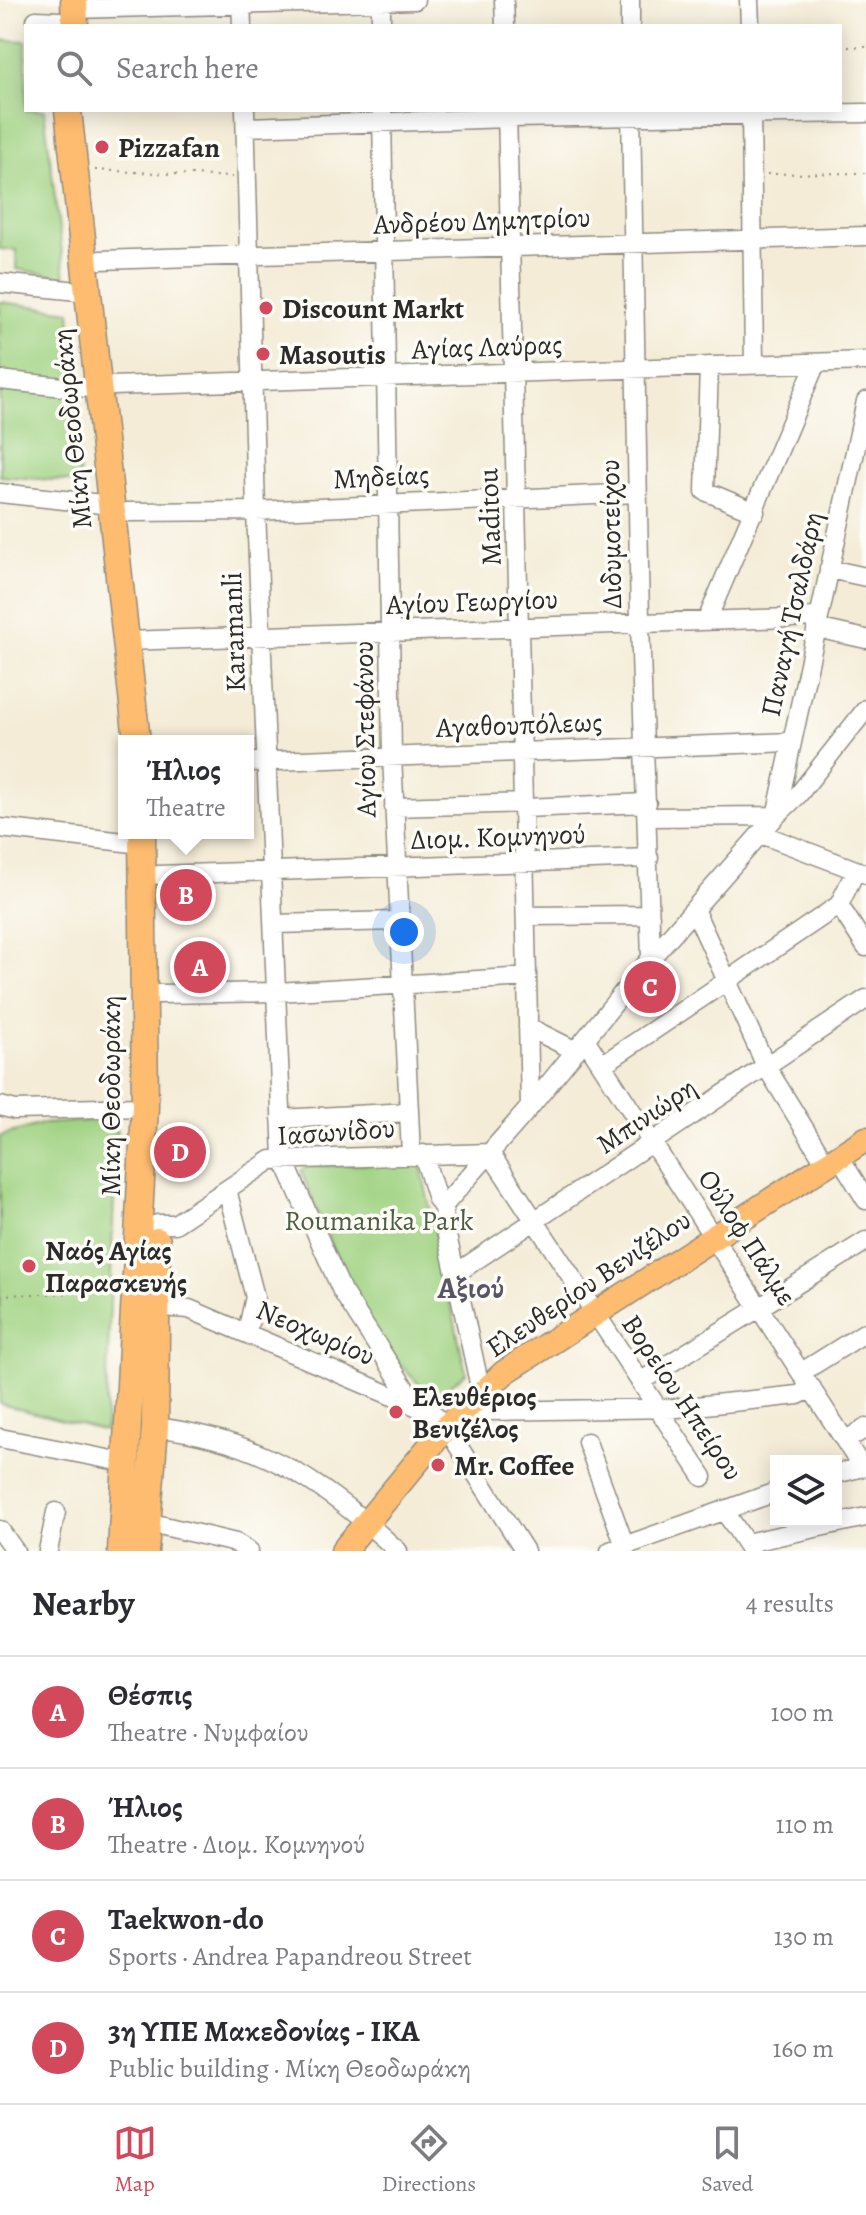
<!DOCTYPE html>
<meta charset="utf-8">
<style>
:root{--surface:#fff;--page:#f2f2f3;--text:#2b2b33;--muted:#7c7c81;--line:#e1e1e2;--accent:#d1495b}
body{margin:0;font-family:Alegreya,serif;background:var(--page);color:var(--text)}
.controls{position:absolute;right:24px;bottom:24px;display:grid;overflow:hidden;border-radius:0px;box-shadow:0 4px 20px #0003}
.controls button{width:72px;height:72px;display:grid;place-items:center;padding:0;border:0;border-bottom:2px solid var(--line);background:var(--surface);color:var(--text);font:40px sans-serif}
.you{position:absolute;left:404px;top:932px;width:28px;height:28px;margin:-20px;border:6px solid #fff;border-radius:50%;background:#1a73e8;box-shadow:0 0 0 12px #1a73e833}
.badge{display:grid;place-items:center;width:52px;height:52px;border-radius:50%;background:var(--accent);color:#fff;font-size:26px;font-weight:700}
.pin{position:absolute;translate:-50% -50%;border:4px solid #fff;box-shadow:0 2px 8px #0006}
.popup{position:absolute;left:118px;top:735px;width:136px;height:104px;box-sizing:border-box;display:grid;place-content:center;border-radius:0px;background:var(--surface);filter:drop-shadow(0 2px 6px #0005);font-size:26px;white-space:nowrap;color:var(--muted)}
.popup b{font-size:30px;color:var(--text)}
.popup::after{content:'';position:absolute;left:50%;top:100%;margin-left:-16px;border:16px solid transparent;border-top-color:var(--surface)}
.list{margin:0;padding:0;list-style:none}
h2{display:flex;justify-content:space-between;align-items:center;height:104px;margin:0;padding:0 32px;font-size:34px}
h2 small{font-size:26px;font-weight:400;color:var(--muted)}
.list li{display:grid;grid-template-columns:52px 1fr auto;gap:24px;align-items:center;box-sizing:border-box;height:112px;padding:0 32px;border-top:2px solid var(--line)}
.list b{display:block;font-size:30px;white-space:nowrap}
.list p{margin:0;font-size:26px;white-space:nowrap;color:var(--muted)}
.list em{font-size:26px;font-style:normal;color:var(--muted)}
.icon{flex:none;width:44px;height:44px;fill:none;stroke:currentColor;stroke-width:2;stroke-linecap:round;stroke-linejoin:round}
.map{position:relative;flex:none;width:866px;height:1551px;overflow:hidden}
.search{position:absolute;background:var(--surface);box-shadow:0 4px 20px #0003;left:24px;right:24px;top:24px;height:88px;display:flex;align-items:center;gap:20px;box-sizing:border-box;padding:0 28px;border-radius:0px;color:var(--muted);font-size:30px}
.sheet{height:552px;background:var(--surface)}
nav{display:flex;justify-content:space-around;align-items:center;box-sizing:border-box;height:112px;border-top:2px solid var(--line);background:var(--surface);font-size:22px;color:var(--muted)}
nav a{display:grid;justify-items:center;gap:4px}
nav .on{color:var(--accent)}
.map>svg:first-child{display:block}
.green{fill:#a1d383;stroke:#667f57;stroke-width:2}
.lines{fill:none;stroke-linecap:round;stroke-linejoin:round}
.minor-casing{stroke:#908c81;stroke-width:21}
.major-casing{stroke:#908c81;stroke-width:27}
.highway-casing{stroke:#908c81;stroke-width:29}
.path{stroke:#908c81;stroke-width:2;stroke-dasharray:2 6;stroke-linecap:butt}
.minor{stroke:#fff;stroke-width:18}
.major{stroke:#febc70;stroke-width:24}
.highway{stroke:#febc70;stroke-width:26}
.poi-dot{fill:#d1495b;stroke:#fdfcf7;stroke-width:3}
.labels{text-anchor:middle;stroke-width:7;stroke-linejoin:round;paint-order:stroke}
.poi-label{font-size:28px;font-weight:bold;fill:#2b2b2b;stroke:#fdfcf7;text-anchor:start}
.street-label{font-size:28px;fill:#2b2b2b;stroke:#fdfcf7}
.park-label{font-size:28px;fill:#4e5d45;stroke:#fdfcf7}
.neighbourhood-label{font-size:30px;font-weight:bold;fill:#585564;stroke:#fdfcf7}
</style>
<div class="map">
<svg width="866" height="1551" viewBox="0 0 866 1551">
<rect width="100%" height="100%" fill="#fdfcf7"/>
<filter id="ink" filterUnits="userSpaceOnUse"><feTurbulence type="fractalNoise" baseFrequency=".0125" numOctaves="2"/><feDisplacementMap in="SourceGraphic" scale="16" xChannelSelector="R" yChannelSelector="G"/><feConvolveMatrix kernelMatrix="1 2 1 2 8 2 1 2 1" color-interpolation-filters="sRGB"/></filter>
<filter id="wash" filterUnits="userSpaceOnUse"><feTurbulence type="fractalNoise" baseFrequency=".006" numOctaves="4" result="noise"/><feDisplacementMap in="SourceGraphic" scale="32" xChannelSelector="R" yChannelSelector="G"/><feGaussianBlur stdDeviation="1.8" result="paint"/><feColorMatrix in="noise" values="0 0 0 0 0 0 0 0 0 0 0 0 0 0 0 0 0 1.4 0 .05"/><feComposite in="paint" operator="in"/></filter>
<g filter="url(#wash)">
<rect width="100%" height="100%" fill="#f4ecd7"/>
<path class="green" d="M0,40L26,41V110H44L65,277L16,269L17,250L0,249Z
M0,302L70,311L80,482L0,476Z
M117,1119L105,1431L0,1404V1136L42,1124Z
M409,1162L421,1167L466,1373L435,1397C363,1344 334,1250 301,1171L305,1167Z"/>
</g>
<g filter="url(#ink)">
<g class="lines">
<defs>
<path id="minor" d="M241,0L242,26
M381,0V26
M504,0L505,26
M630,0V26
M749,0L750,26
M74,9L415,0
M36,20L60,21
M245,110L256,511L283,1158L342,1291L415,1404
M382,110L392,756L411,1154
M507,110L530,1107
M631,110L640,623L651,958
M751,110L754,365
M246,127L508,118L866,113
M100,260L866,236
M0,283L88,292
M709,366L705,491L755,512
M0,380L72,388L98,387
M111,386L866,361
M0,493L111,505
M127,512L256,511L637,493
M829,569L866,577
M707,620L816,363
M816,628L866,639
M126,641L819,617
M248,762L791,742
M394,807L524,803
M524,808L647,803
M647,817L776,816L798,795L866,709
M0,828L142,844
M761,834L866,874
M158,875L649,858
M839,905L866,947
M694,909L767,1068L826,1164
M526,916L650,915
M274,924L399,921
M158,994L277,992L527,977
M528,1027L576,1051
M585,1039L862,1467
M602,1065L839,905L856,870
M0,1106L15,1110L145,1107
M281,1119L409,1112
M423,1154L437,1199L443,1208
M839,1156L866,1200
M227,1190L255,1297L247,1332
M157,1224H175L271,1160L490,1153L703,1477
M455,1274L866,999
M147,1306L189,1309L432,1413L446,1427L525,1551
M802,1372L866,1332
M640,1382L866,1241
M481,1392L443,1217L445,1204L530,1107L651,958L776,816L866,401
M466,1406L491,1411L677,1408L798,1395L812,1388
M155,1427C260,1440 321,1480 398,1551
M0,1438L128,1463
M846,1440L866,1428
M587,1442L625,1546
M836,1474L866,1466
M724,1510L751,1551
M147,1522L236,1543L249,1551
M0,1530L15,1551
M746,1543L866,1517
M48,1551L56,1512
M610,1551L776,1492"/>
<path id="major" d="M343,1551L446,1427L505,1372L866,1139"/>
<path id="highway" d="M74,0L75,26
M68,110L137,741
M121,1551L145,1107L142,833
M145,1551L155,1427L157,1241"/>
</defs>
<use href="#minor" class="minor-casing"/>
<use href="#major" class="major-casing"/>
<use href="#highway" class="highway-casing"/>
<path class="path" d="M840,47H866
M95,170L232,177
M767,174L866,173
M0,1295L115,1292"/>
<use href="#minor" class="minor"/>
<use href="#major" class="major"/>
<use href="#highway" class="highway"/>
</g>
</g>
<g class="poi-dot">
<circle cx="102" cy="147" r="8"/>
<circle cx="266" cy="308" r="8"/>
<circle cx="263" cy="354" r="8"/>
<circle cx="29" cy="1266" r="8"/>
<circle cx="396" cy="1412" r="8"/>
<circle cx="438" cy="1465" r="8"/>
</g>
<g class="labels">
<g class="poi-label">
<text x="118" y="157">Pizzafan</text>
<text x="282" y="318">Discount Markt</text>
<text x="279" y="364">Masoutis</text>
<text x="45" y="1260">Ναός Αγίας<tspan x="45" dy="32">Παρασκευής</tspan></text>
<text x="412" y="1406">Ελευθέριος<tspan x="412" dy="32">Βενιζέλος</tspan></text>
<text x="454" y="1475">Mr. Coffee</text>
</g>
<g class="street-label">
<text transform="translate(482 220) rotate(-2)" y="10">Ανδρέου Δημητρίου</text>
<text transform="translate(487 346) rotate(-2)" y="10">Αγίας Λαύρας</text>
<text transform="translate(71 429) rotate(-96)" y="10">Μίκη Θεοδωράκη</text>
<text transform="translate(381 476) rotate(-3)" y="10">Μηδείας</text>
<text transform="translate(489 517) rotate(-92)" y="10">Maditou</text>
<text transform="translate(610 534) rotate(-91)" y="10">Διδυμοτείχου</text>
<text transform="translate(472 601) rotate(-2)" y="10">Αγίου Γεωργίου</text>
<text transform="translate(791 614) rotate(-78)" y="10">Παναγή Τσαλδάρη</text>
<text transform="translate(233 632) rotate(-92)" y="10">Karamanli</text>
<text transform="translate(519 724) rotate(-2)" y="10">Αγαθουπόλεως</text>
<text transform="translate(364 729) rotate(-91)" y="10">Αγίου Στεφάνου</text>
<text transform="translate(498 836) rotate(-2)" y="10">Διομ. Κομνηνού</text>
<text transform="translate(110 1096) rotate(-90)" y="10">Μίκη Θεοδωράκη</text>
<text transform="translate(646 1115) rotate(-34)" y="10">Μπινιώρη</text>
<text transform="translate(336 1131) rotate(-4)" y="10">Ιασωνίδου</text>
<text transform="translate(748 1237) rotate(57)" y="10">Ούλοφ Πάλμε</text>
<text transform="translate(588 1283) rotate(-34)" y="10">Ελευθερίου Βενιζέλου</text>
<text transform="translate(316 1332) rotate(23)" y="10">Νεοχωρίου</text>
<text transform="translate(683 1397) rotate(56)" y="10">Βορείου Ηπείρου</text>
</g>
<g class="park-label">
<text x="379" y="1230">Roumanika Park</text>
</g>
<g class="neighbourhood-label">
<text x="471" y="1298">Αξιού</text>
</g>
</g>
</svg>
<div class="controls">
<button><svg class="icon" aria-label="layers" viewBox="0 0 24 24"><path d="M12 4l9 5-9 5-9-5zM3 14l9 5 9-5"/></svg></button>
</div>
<div class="you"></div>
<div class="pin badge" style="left:200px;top:967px">A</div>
<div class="pin badge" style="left:186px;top:895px">B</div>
<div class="popup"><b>Ήλιος</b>Theatre</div>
<div class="pin badge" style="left:650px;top:987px">C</div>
<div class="pin badge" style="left:180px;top:1152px">D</div>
<div class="search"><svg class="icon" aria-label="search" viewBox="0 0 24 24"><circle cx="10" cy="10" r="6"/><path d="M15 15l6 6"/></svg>Search here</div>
</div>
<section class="sheet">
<h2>Nearby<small>4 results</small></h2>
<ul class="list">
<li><span class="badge">A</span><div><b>Θέσπις</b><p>Theatre · Νυμφαίου</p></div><em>100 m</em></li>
<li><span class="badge">B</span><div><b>Ήλιος</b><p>Theatre · Διομ. Κομνηνού</p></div><em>110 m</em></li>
<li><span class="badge">C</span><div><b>Taekwon-do</b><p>Sports · Andrea Papandreou Street</p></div><em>130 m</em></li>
<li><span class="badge">D</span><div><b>3η ΥΠΕ Μακεδονίας - IKA</b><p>Public building · Μίκη Θεοδωράκη</p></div><em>160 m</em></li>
</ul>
</section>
<nav>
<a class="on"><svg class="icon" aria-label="map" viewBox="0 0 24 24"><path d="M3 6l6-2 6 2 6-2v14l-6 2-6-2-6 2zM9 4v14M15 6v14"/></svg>Map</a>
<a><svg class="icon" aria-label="directions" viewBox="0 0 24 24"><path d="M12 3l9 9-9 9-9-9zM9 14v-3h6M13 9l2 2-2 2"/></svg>Directions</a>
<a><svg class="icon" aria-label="saved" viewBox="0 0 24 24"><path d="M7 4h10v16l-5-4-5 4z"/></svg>Saved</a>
</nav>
